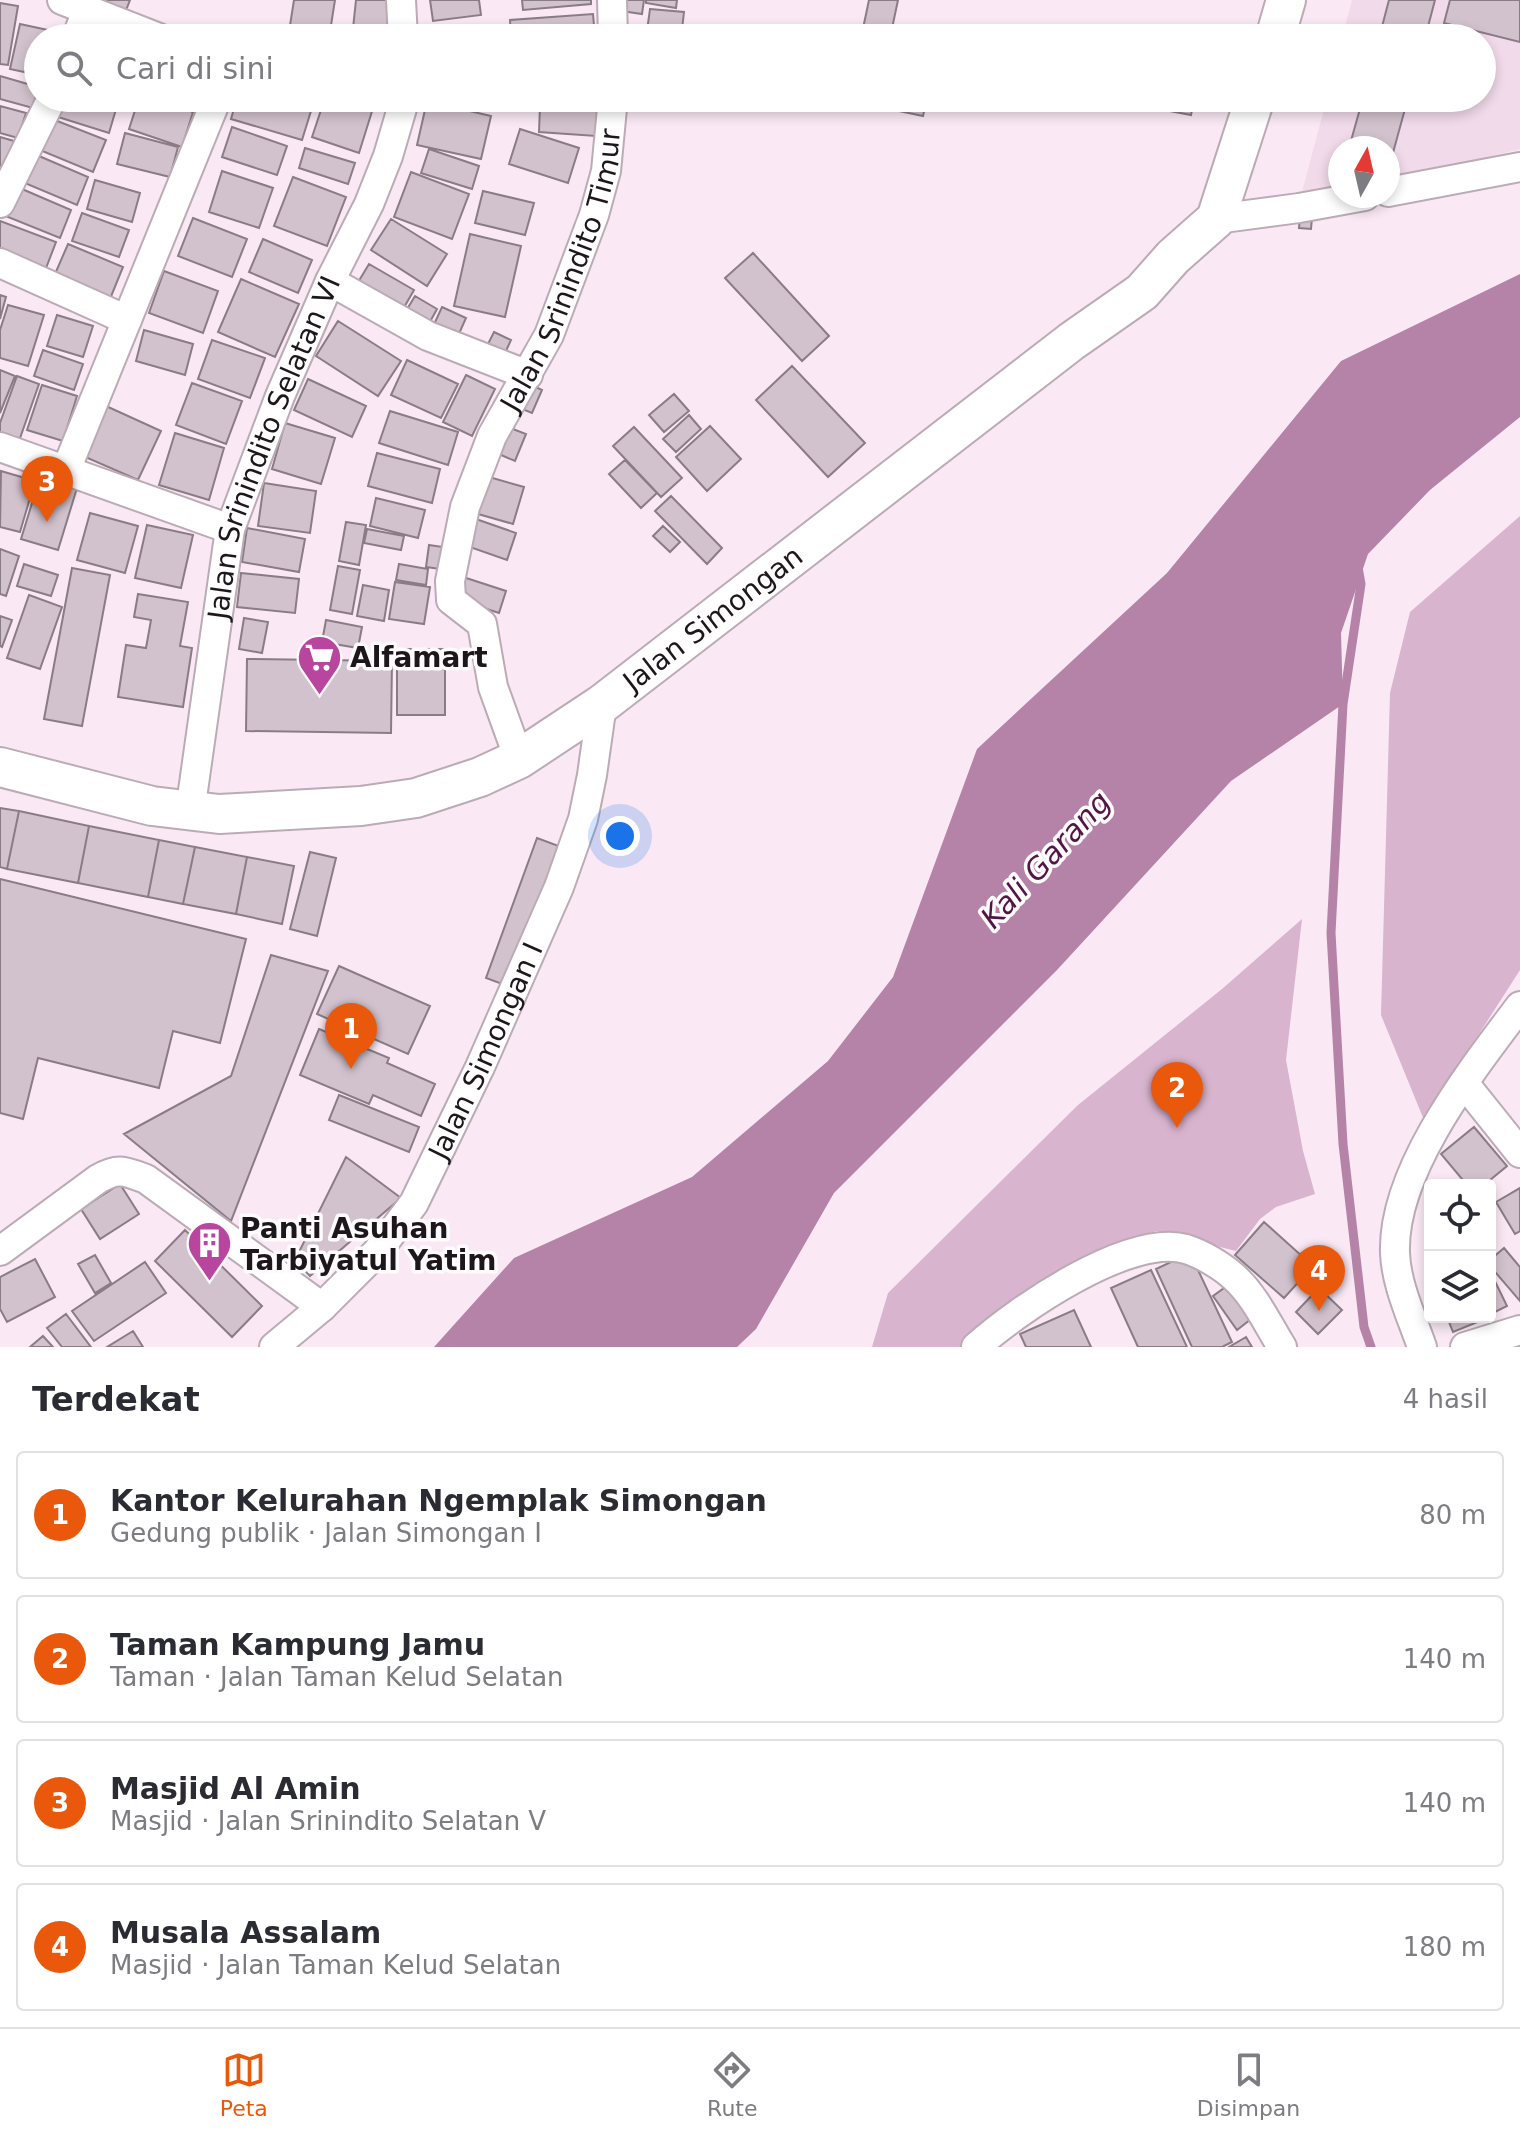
<!DOCTYPE html>
<html lang="id">
<meta charset="utf-8">
<style>
:root{--surface:#fff;--page:#f7f7f7;--text:#2b2b33;--muted:#7c7c81;--line:#e1e1e2;--accent:#ea580c}
body{margin:0;font-family:"DejaVu Sans",sans-serif;background:var(--page);color:var(--text)}
.controls{position:absolute;right:24px;bottom:24px;display:grid;overflow:hidden;border-radius:8px;box-shadow:0 4px 12px #0003}
.controls button{width:72px;height:72px;display:grid;place-items:center;padding:0;border:0;border-bottom:2px solid var(--line);background:var(--surface);color:var(--text);font:40px sans-serif}
.compass{position:absolute;left:1328px;top:136px;width:72px;height:72px;border-radius:50%;background:var(--surface);box-shadow:0 4px 12px #0003;rotate:8deg}
.you{position:absolute;left:620px;top:836px;width:28px;height:28px;margin:-20px;border:6px solid #fff;border-radius:50%;background:#1a73e8;box-shadow:0 0 0 12px #1a73e833}
.badge{display:grid;place-items:center;width:52px;height:52px;border-radius:50%;background:var(--accent);color:#fff;font-size:26px;font-weight:700}
.pin{position:absolute;translate:-50% -66px;filter:drop-shadow(0 2px 4px #0008)}
.pin::after{content:'';position:absolute;top:42px;width:28px;height:24px;background:inherit;clip-path:polygon(0 0,100% 0,50% 100%)}
.list{margin:0;padding:0;list-style:none}
h2{display:flex;justify-content:space-between;align-items:center;height:104px;margin:0;padding:0 32px;font-size:34px}
h2 small{font-size:26px;font-weight:400;color:var(--muted)}
.list li{display:grid;grid-template-columns:52px 1fr auto;gap:24px;align-items:center;box-sizing:border-box;height:128px;margin:0 16px 16px;padding:0 16px;border:2px solid var(--line);border-radius:8px}
.list b{display:block;font-size:30px;white-space:nowrap}
.list p{margin:0;font-size:26px;white-space:nowrap;color:var(--muted)}
.list em{font-size:26px;font-style:normal;color:var(--muted)}
.icon{flex:none;width:44px;height:44px;fill:none;stroke:currentColor;stroke-width:2;stroke-linecap:round;stroke-linejoin:round}
.map{position:relative;flex:none;width:1520px;height:1347px;overflow:hidden}
.search{position:absolute;background:var(--surface);box-shadow:0 4px 12px #0003;left:24px;right:24px;top:24px;height:88px;display:flex;align-items:center;gap:20px;box-sizing:border-box;padding:0 28px;border-radius:44px;color:var(--muted);font-size:30px}
.sheet{height:680px;background:var(--surface)}
nav{display:flex;justify-content:space-around;align-items:center;box-sizing:border-box;height:112px;border-top:2px solid var(--line);background:var(--surface);font-size:22px;color:var(--muted)}
nav a{display:grid;justify-items:center;gap:4px}
nav .on{color:var(--accent)}
.map>svg:first-child{display:block}
.built{fill:#f1daea}
.green{fill:#d9b4ce}
.water{fill:#b583a7}
.lines{fill:none;stroke-linecap:round;stroke-linejoin:round}
.stream{stroke:#b583a7;stroke-width:9}
.building{fill:#d2c2cd;stroke:#8a7c86;stroke-width:2}
.minor-casing{stroke:#bbabb5;stroke-width:32}
.secondary-casing{stroke:#bbabb5;stroke-width:42}
.minor{stroke:#fff;stroke-width:28}
.secondary{stroke:#fff;stroke-width:38}
.labels{text-anchor:middle;stroke-width:7;stroke-linejoin:round;paint-order:stroke}
.street-label{font-size:28px;fill:#1d171b;stroke:#fefbfd}
.poi-label{font-size:28px;font-weight:bold;fill:#1d171b;stroke:#fefbfd;text-anchor:start}
.water-label{font-size:30px;font-style:italic;fill:#521645;stroke:#fefbfd}
</style>
<div class="map">
<svg width="1520" height="1347" viewBox="0 0 1520 1347">
<rect width="100%" height="100%" fill="#fae9f4"/>
<path class="built" d="M1352,0H1520V149L1388,183V148H1340V196L1298,207L1327,98H1482V38H1342Z"/>
<path class="green" d="M1520,516V970L1424,1120L1381,1015L1390,693L1410,612Z
M1302,919L1286,1060L1303,1151L1315,1194L1276,1207L1260,1219L1236,1251L1157,1231L1103,1247L998,1313L995,1347H872L888,1293L1078,1105L1222,989Z"/>
<path class="water" d="M1520,274V417L1430,490L1368,554L1341,633L1343,704L1231,781L1057,970L834,1193L756,1329L737,1347H434L514,1258L692,1177L828,1061L893,977L977,749L1167,573L1341,361Z"/>
<g class="lines">
<path class="stream" d="M1358,567L1361,584L1343,704L1331,933L1343,1144L1364,1327L1371,1347"/>
</g>
<path class="building" d="M87,0H130L125,13Z
M294,0H335L329,38H288Z
M356,0H390L386,38H352Z
M430,0H479L481,15L433,21Z
M522,0H591V4L523,10Z
M623,0H644L642,14L621,11Z
M646,0H677L676,8L646,3Z
M869,0H898L890,38H861Z
M1389,0H1435L1425,38H1379Z
M1450,0H1520V42L1444,23Z
M0,3L18,6L8,65L0,64Z
M650,9L684,12L681,38H646Z
M593,14L595,38H511L510,20Z
M20,24L48,30L46,38H38V75L10,69Z
M480,26V38H433L432,28Z
M0,76L38,87L33,108L0,99Z
M60,98L119,99L109,133L55,116Z
M139,98H148L193,112L182,147L129,129Z
M161,98H197L195,106Z
M237,98H315L302,140L231,119Z
M325,98H353L374,105L359,153L312,137Z
M526,98H595V104L526,106Z
M882,98H927L923,116L880,107Z
M1114,98H1155L1153,106Z
M1161,98L1194,100L1191,115L1159,109Z
M1363,98H1408L1388,171V148H1349Z
M427,101L491,116L481,159L417,145Z
M0,106L26,113L18,138L0,133Z
M540,106L597,110L596,136L539,132Z
M47,117L106,140L93,172L35,148Z
M232,127L287,146L277,175L222,157Z
M520,129L579,148L568,183L509,164Z
M125,133L178,147L170,177L117,164Z
M0,137L14,141L6,170L0,168Z
M305,148L355,163L348,184L299,168Z
M429,149L479,166L472,189L421,173Z
M32,153L88,177L77,205L20,181Z
M222,171L273,188L259,228L209,212Z
M411,172L469,194L452,239L394,217Z
M293,177L346,197L327,246L274,226Z
M95,180L140,193L132,222L87,209Z
M15,186L71,210L60,238L3,215Z
M483,191L534,203L525,235L475,223Z
M82,213L129,230L119,257L72,241Z
M1300,217L1312,218L1311,229L1299,228Z
M193,218L247,239L232,277L178,256Z
M391,219L447,254L427,286L371,250Z
M0,221L56,242L43,276L0,259Z
M470,234L521,246L505,317L454,306Z
M263,239L312,260L298,293L249,272Z
M68,244L123,267L108,304L52,281Z
M753,253L829,336L802,361L725,278Z
M369,264L414,290L399,316L354,289Z
M164,271L218,291L203,333L149,313Z
M241,279L299,304L275,357L218,332Z
M0,295L6,297L0,319Z
M415,296L437,309L426,329L403,316Z
M8,305L44,315L28,366L0,358V330Z
M442,307L466,318L454,345L430,333Z
M57,315L93,326L83,357L47,346Z
M338,321L401,361L378,396L316,356Z
M144,330L193,344L185,375L136,361Z
M494,332L511,340L501,362L483,354Z
M212,340L265,358L250,398L198,379Z
M43,350L83,364L74,390L34,376Z
M407,360L458,384L441,418L391,395Z
M792,366L865,443L828,477L756,400Z
M0,370L15,376L0,413Z
M466,375L495,389L472,436L443,422Z
M17,376L39,384L19,441L0,434V423Z
M308,379L366,406L352,437L294,410Z
M192,383L242,401L226,444L176,425Z
M527,383L542,390L532,413L517,407Z
M42,385L77,396L63,441L27,430Z
M674,394L689,411L664,432L649,415Z
M106,406L161,431L138,480L83,456Z
M390,411L458,432L448,465L379,443Z
M689,415L701,429L676,452L663,439Z
M285,423L335,438L321,484L272,469Z
M505,426L526,434L515,461L494,452Z
M710,426L741,459L707,491L676,457Z
M634,427L682,478L661,497L613,446Z
M175,433L224,448L209,500L159,485Z
M377,453L440,469L432,503L368,486Z
M625,460L657,493L641,508L609,474Z
M1,471L35,481L20,532L0,527Z
M482,475L524,487L513,524L471,512Z
M40,477L77,488L58,550L21,539Z
M264,483L316,491L310,533L258,526Z
M671,496L722,548L707,564L655,511Z
M376,498L425,510L418,538L370,526Z
M90,513L138,526L125,573L77,560Z
M473,518L516,533L507,560L464,545Z
M346,522L366,525L359,565L339,561Z
M147,525L193,535L181,588L135,578Z
M663,526L680,542L670,552L653,536Z
M247,528L305,539L299,572L242,562Z
M367,529L404,536L401,550L364,543Z
M429,545L450,548L447,570L426,567Z
M0,549L19,556L6,596L0,594Z
M24,564L58,575L51,596L17,586Z
M399,564L428,569L426,585L396,580Z
M338,566L360,570L352,614L330,610Z
M72,568L110,575L82,726L44,719Z
M241,573L299,579L295,613L237,607Z
M460,576L506,591L499,613L453,598Z
M395,582L430,587L424,624L389,619Z
M363,585L389,590L384,621L357,616Z
M138,594L188,602L180,646L192,648L183,707L118,697L126,645L146,648L151,620L134,617Z
M29,595L62,607L40,669L7,658Z
M0,616L12,620L2,647L0,646Z
M244,618L268,622L262,653L239,649Z
M326,620L362,627L358,648L322,642Z
M397,649H445V715H397Z
M247,659L392,661L391,733L246,731Z
M0,808L19,811L7,869L0,867Z
M19,811L89,826L78,883L7,869Z
M89,826L159,840L148,897L78,883Z
M537,838L564,848L513,988L486,978Z
M159,840L195,847L183,904L148,897Z
M195,847L247,857L236,914L183,904Z
M310,852L336,858L317,936L290,929Z
M247,857L294,866L282,924L236,914Z
M0,879L246,939L220,1043L173,1031L159,1088L38,1058L23,1119L0,1113Z
M271,955L328,971L231,1221L124,1134L231,1076Z
M339,966L430,1006L408,1054L317,1014Z
M319,1029L389,1058L387,1063L435,1084L421,1116L373,1095L369,1104L300,1075Z
M339,1095L419,1127L409,1152L329,1120Z
M1474,1127L1507,1166L1484,1185H1467L1441,1154Z
M346,1157L401,1198L310,1276L295,1260Z
M120,1184L139,1214L100,1239L81,1209Z
M1520,1188V1231L1515,1234L1496,1202Z
M1264,1222L1313,1266L1284,1298L1235,1255Z
M185,1230L262,1306L232,1337L155,1261Z
M1504,1248L1520,1267V1301L1490,1266V1260Z
M1190,1253L1232,1342L1222,1347H1192L1156,1269Z
M95,1255L111,1283L95,1293L78,1264Z
M35,1259L55,1297L7,1322L0,1309V1277Z
M145,1262L166,1293L94,1341L72,1311Z
M1151,1270L1187,1347H1138L1111,1288Z
M1490,1271L1507,1306L1491,1314L1490,1312Z
M1227,1286L1251,1319L1237,1330L1213,1296Z
M1319,1288L1342,1310L1318,1334L1296,1312Z
M1074,1310L1091,1347H1026L1020,1334Z
M66,1314L91,1347H62L47,1328Z
M1447,1317H1484L1485,1319L1453,1332Z
M133,1331L143,1347H107Z
M43,1336L53,1347H30Z
M1246,1337L1252,1347H1229Z"/>
<g class="lines">
<defs>
<g id="minor">
<path d="M62,0L159,38"/>
<path d="M401,0L403,38"/>
<path d="M612,0L613,38"/>
<path d="M76,38L88,9"/>
<path d="M1388,192L1520,167"/>
<path d="M0,203L52,98"/>
<path d="M1216,219L1299,208L1365,196"/>
<path d="M0,263L127,320"/>
<path d="M330,281L428,336L528,375"/>
<path d="M0,447L230,529"/>
<path d="M66,470L217,98"/>
<path id="s1" d="M519,759L493,687L482,624L451,600L450,581L465,507L492,436L549,335L594,215L606,171L613,98"/>
<path id="s2" d="M190,812L230,529L280,396L330,281L369,204L388,156L405,98"/>
<path d="M1464,1083L1520,1153"/>
<path d="M0,1251L98,1179C118,1167 125,1171 146,1179L322,1307"/>
<path id="s3" d="M274,1347L322,1307L377,1252L414,1203L480,1067L559,887L583,819L592,775L602,704"/>
<path d="M976,1347C1017,1310 1129,1233 1186,1249C1202,1254 1222,1266 1234,1277C1255,1296 1267,1323 1282,1347"/>
<path d="M1422,1347C1412,1318 1396,1284 1395,1253C1392,1170 1472,1070 1520,1006"/>
<path d="M1465,1347L1520,1330"/>
</g>
<g id="secondary">
<path d="M1275,38L1286,0"/>
<path id="s4" d="M0,767L152,806L219,814L361,806L416,798L480,777L519,759L602,704L1072,341L1142,292L1173,257L1216,219L1255,98"/>
</g>
</defs>
<use href="#minor" class="minor-casing"/>
<use href="#secondary" class="secondary-casing"/>
<use href="#minor" class="minor"/>
<use href="#secondary" class="secondary"/>
</g>
<defs>
<symbol id="supermarket-pin" viewBox="-11 -11 22 30"><path d="M0 17L-7.5 6A9.5 9.5 0 1 1 7.5 6Z" fill="#b8459e" stroke="#fefbfd"/><path d="M-6-5.5h2.5l.6 2H6L4.5 2H-2.5L-4.4-4H-6ZM-1.5 3.2a1.3 1.3 0 1 0 .1 0ZM3 3.2a1.3 1.3 0 1 0 .1 0Z" fill="#fff"/></symbol>
<symbol id="building-pin" viewBox="-11 -11 22 30"><path d="M0 17L-7.5 6A9.5 9.5 0 1 1 7.5 6Z" fill="#b8459e" stroke="#fefbfd"/><path d="M-4-6H4V6H1V3H-1V6H-4ZM-2.5-4.3h1.7v1.8h-1.7ZM.8-4.3h1.7v1.8H.8ZM-2.5-1h1.7V.8h-1.7ZM.8-1h1.7V.8H.8Z" fill="#fff"/></symbol>
</defs>
<g fill-rule="evenodd">
<use href="#supermarket-pin" x="294" y="632" width="51" height="69"/>
<use href="#building-pin" x="184" y="1218" width="51" height="69"/>
</g>
<g class="labels">
<g class="street-label">
<text dy="10" stroke="none"><textPath href="#s1" startOffset="532">Jalan Srinindito Timur</textPath></text>
<text dy="10" stroke="none"><textPath href="#s2" startOffset="376">Jalan Srinindito Selatan VI</textPath></text>
<text dy="10" stroke="none"><textPath href="#s4" startOffset="772">Jalan Simongan</textPath></text>
<text dy="10" stroke="none"><textPath href="#s3" startOffset="370">Jalan Simongan I</textPath></text>
</g>
<g class="poi-label">
<text x="350" y="667">Alfamart</text>
<text x="240" y="1238">Panti Asuhan<tspan x="240" dy="32">Tarbiyatul Yatim</tspan></text>
</g>
<g class="water-label">
<text transform="translate(1046 860) rotate(-47)" y="10">Kali Garang</text>
</g>
</g>
</svg>
<div class="controls">
<button><svg class="icon" aria-label="locate" viewBox="0 0 24 24"><circle cx="12" cy="12" r="6"/><path d="M12 2v4M12 18v4M2 12h4M18 12h4"/></svg></button>
<button><svg class="icon" aria-label="layers" viewBox="0 0 24 24"><path d="M12 4l9 5-9 5-9-5zM3 14l9 5 9-5"/></svg></button>
</div>
<svg class="compass" viewBox="-18 -18 36 36"><path d="M0-13l5 13h-10z" fill="#e53935"/><path d="M0 13l5-13h-10z" fill="#7c7c81"/></svg>
<div class="you"></div>
<div class="pin badge" style="left:351px;top:1069px">1</div>
<div class="pin badge" style="left:1177px;top:1128px">2</div>
<div class="pin badge" style="left:47px;top:522px">3</div>
<div class="pin badge" style="left:1319px;top:1311px">4</div>
<div class="search"><svg class="icon" aria-label="search" viewBox="0 0 24 24"><circle cx="10" cy="10" r="6"/><path d="M15 15l6 6"/></svg>Cari di sini</div>
</div>
<section class="sheet">
<h2>Terdekat<small>4 hasil</small></h2>
<ul class="list">
<li><span class="badge">1</span><div><b>Kantor Kelurahan Ngemplak Simongan</b><p>Gedung publik · Jalan Simongan I</p></div><em>80 m</em></li>
<li><span class="badge">2</span><div><b>Taman Kampung Jamu</b><p>Taman · Jalan Taman Kelud Selatan</p></div><em>140 m</em></li>
<li><span class="badge">3</span><div><b>Masjid Al Amin</b><p>Masjid · Jalan Srinindito Selatan V</p></div><em>140 m</em></li>
<li><span class="badge">4</span><div><b>Musala Assalam</b><p>Masjid · Jalan Taman Kelud Selatan</p></div><em>180 m</em></li>
</ul>
</section>
<nav>
<a class="on"><svg class="icon" aria-label="map" viewBox="0 0 24 24"><path d="M3 6l6-2 6 2 6-2v14l-6 2-6-2-6 2zM9 4v14M15 6v14"/></svg>Peta</a>
<a><svg class="icon" aria-label="directions" viewBox="0 0 24 24"><path d="M12 3l9 9-9 9-9-9zM9 14v-3h6M13 9l2 2-2 2"/></svg>Rute</a>
<a><svg class="icon" aria-label="saved" viewBox="0 0 24 24"><path d="M7 4h10v16l-5-4-5 4z"/></svg>Disimpan</a>
</nav>
